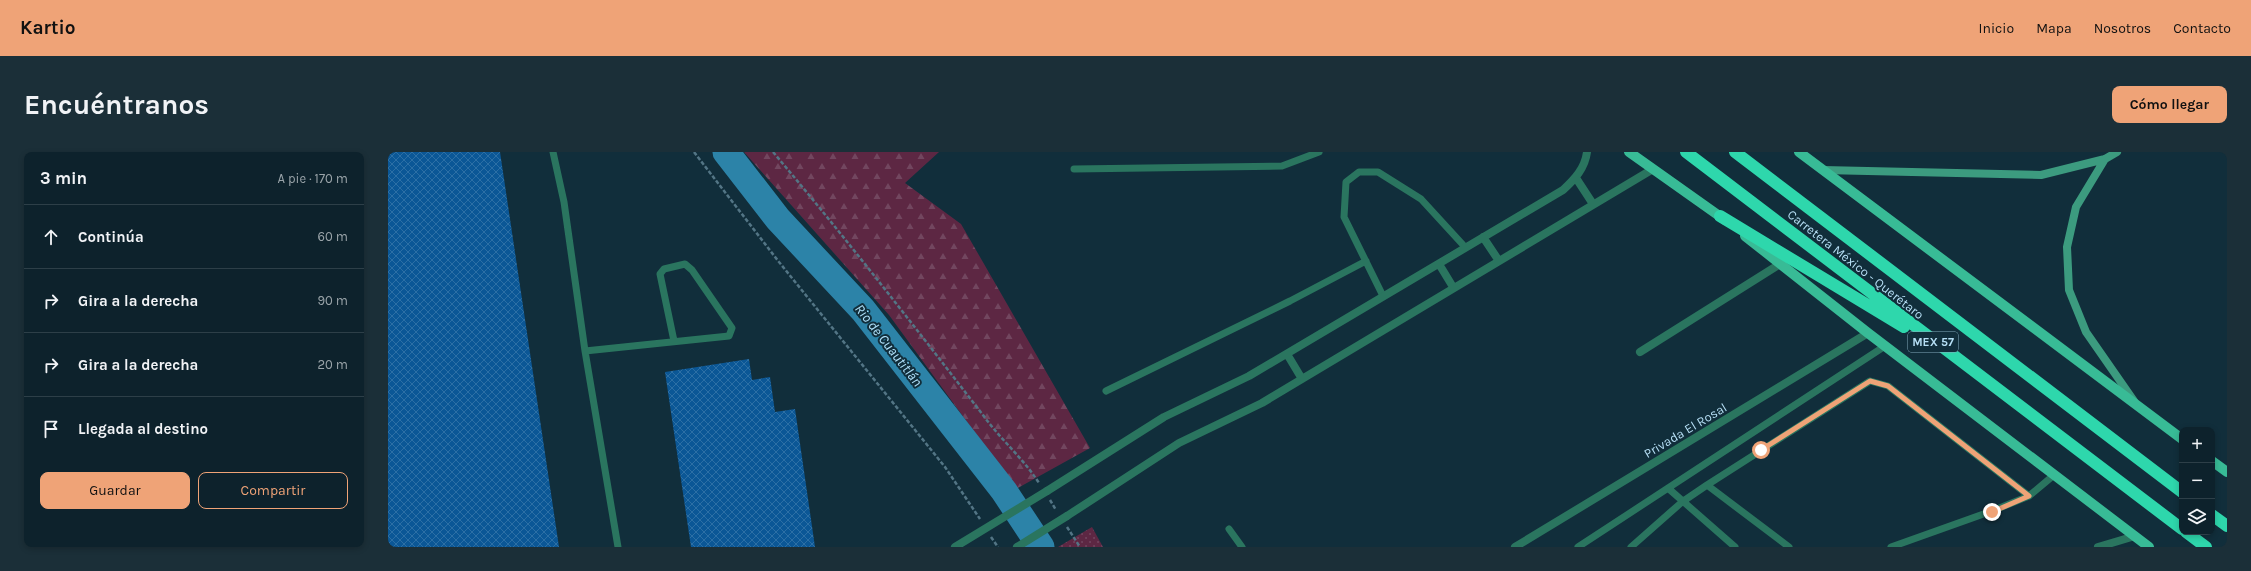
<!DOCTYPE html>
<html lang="es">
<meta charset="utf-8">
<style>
:root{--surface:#0d222c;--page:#1b2f38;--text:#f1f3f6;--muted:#9aa4a9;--line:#2d3f48;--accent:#efa377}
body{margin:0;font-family:Karla,sans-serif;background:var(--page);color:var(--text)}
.controls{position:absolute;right:12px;bottom:12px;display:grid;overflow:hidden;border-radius:8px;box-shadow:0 2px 6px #0003}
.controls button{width:36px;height:36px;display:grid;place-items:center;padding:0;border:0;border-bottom:1px solid var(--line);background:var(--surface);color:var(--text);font:20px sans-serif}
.stop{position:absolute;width:12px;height:12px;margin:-9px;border:3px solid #efa377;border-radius:50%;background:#fff}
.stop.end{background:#efa377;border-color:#fff;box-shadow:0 1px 4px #0008}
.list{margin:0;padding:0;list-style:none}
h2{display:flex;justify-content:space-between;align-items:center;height:52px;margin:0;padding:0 16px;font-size:17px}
h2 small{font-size:13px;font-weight:400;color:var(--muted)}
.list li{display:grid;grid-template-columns:26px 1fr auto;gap:12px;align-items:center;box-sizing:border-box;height:64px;padding:0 16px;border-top:1px solid var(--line)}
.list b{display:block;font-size:15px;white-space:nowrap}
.list em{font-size:13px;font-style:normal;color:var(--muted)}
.actions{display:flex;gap:8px;padding:12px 16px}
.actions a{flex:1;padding:9px 0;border:1px solid var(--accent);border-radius:8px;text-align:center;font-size:14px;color:var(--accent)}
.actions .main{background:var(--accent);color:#111}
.icon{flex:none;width:22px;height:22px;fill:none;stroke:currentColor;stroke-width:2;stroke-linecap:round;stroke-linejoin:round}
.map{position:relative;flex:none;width:1839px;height:395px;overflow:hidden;border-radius:8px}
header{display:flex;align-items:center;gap:24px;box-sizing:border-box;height:56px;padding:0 20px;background:var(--accent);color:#111}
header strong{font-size:19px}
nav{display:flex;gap:22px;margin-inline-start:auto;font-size:14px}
.intro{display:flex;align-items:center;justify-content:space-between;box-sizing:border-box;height:96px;padding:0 24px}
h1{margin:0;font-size:28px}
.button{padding:10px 18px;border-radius:8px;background:var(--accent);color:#111;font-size:14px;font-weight:700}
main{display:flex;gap:24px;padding:0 24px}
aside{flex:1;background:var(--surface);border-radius:8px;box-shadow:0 2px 6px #0003}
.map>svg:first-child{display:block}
.forest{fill:url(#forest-firs)}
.park{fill:url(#park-dots)}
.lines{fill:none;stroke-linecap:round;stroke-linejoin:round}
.river{stroke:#2c83a8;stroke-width:27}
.building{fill:url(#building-cross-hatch)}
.path{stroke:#537585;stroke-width:2.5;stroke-dasharray:4 2;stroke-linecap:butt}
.lane{stroke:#2a755f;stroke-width:7}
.street{stroke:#2a755f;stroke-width:8}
.secondary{stroke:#3c9b7f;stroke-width:8}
.primary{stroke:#38bb96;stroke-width:10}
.highway{stroke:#2ed7ac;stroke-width:12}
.street-bridge{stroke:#2a755f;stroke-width:8}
.route{stroke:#efa377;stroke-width:5}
.labels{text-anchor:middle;stroke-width:4;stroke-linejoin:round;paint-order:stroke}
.shield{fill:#112e3b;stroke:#84aabd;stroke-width:1}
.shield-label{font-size:12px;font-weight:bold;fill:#b6dff5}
.street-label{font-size:13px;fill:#b6dff5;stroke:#112e3b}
.water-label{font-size:14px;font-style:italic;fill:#afe0f9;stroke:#112e3b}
</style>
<header>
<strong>Kartio</strong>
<nav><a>Inicio</a><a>Mapa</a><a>Nosotros</a><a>Contacto</a></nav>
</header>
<div class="intro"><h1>Encuéntranos</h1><a class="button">Cómo llegar</a></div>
<main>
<aside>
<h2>3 min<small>A pie · 170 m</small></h2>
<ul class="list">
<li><svg class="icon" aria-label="ahead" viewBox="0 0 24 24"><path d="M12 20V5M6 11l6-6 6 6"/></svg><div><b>Continúa</b></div><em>60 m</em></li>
<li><svg class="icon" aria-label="right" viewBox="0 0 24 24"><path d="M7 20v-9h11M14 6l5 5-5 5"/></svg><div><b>Gira a la derecha</b></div><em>90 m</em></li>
<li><svg class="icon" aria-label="right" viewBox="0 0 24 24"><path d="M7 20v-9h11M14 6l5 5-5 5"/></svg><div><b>Gira a la derecha</b></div><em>20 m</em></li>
<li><svg class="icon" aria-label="arrive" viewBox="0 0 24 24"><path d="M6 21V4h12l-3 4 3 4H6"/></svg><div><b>Llegada al destino</b></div></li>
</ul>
<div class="actions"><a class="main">Guardar</a><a>Compartir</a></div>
</aside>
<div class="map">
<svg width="1839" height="395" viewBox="0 0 1839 395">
<defs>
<pattern id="forest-firs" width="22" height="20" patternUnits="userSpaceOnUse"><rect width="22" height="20" fill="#5d2743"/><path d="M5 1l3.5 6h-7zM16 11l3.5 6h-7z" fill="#72465f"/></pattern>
<pattern id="park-dots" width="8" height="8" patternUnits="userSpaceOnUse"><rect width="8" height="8" fill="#5d2743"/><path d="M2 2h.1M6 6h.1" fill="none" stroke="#72465f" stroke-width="1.8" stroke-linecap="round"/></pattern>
<pattern id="building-cross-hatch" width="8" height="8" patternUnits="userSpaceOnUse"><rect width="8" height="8" fill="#0b5796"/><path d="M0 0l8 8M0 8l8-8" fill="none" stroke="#2c6fa5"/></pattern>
</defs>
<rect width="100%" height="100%" fill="#112e3b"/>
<path class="forest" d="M356,0H551L517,31L573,72L702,296L628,337L501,163Z"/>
<path class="park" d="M704,375L715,395H670Z"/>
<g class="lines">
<path class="river" d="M338,0L390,67L475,158L616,339L653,395"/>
</g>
<path class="building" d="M0,0H112L171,395H0Z
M361,207L364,228L382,225L387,260L407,257L427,395H303L277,220Z"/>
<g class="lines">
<path class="path" d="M306,0L391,110L557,315L592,367
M385,0C458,86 526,174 595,263C612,287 635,306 651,331
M662,348L668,358
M679,375L692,395
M603,385L610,395"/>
<path class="lane" d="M165,0L176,50L197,199L230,395
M686,17L894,14L931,0
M995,144L956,65L958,30L971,20H990L1033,47L1077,95
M197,199L341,184L344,176L304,118L297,112L276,117L272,122L286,189
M718,239L902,149L978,109
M1319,333L1401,395
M1281,337L1347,395
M1641,344L1666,323
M841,377L854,395
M1190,395L1497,194
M1243,395L1294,350L1319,333L1482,229L1500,234L1641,344L1604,359L1503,395"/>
<path class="street" d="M1188,26L1205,52
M1095,85L1111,109
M1051,112L1065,135
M1252,200L1392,112
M899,202L914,227
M659,339L776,265L861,224L1175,38C1187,27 1197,16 1199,0
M679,364L791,291L874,251L1265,17
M1127,395L1480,181
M1710,395L1747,384"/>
<path class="secondary" d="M1717,7L1688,55L1679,95L1681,138L1698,180L1746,249
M1435,18L1653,23L1717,7L1729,0"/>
<path class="primary" d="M1241,0L1337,68
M1411,0L1794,287
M1357,84L1480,181L1761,395
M1824,309L1839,320"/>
<path class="highway" d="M1298,0L1794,377
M1347,0L1794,340
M1332,64L1516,175
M1824,363L1839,374
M1798,380L1818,395"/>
<path class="street-bridge" d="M567,395L659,339
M629,395L679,364"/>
</g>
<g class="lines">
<path class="route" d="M1373,298L1482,229L1500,234L1641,344L1604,360"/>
</g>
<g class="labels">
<rect class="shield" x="1520" y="180" width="50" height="20" rx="3"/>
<g class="shield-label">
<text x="1545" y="194">MEX 57</text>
</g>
<g class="street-label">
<text transform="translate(1468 112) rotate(38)" y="5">Carretera México - Querétaro</text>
<text transform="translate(1297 278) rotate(-31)" y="5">Privada El Rosal</text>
</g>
<g class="water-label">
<text transform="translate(501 193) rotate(52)" y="5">Rio de Cuautitlán</text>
</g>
</g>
</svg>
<div class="controls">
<button>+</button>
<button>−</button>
<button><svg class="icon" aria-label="layers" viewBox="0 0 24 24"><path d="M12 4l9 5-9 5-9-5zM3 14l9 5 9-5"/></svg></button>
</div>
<div class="stop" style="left:1373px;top:298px"></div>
<div class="stop end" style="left:1604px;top:360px"></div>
</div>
</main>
